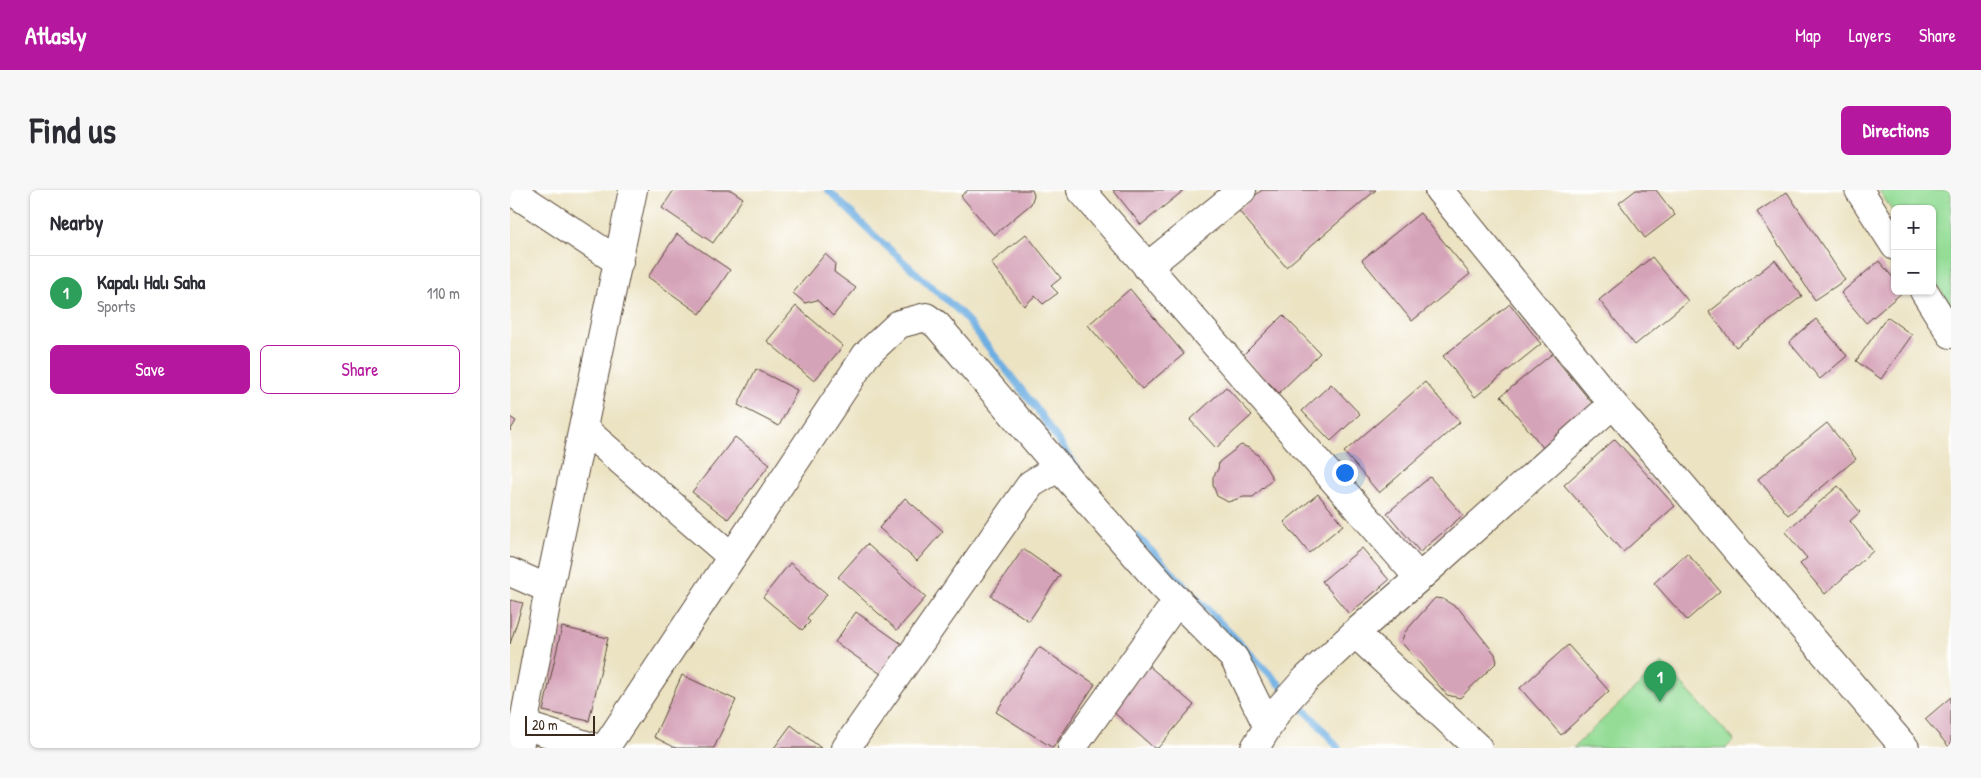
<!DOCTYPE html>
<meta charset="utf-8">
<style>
:root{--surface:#fff;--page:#f7f7f7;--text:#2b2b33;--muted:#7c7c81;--line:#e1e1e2;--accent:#b5179e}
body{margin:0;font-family:"Patrick Hand",sans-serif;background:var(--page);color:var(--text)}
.controls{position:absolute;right:15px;top:15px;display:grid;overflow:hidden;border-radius:8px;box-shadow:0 1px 4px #0004}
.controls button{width:45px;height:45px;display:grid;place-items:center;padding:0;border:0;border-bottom:1px solid var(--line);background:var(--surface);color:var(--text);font:25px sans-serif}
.scale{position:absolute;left:15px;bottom:12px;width:70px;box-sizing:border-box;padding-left:5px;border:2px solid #3b2a1e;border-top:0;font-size:14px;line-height:18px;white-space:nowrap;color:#3b2a1e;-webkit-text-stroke:4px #fff;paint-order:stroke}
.you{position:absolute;left:834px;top:282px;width:18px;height:18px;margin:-12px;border:4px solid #fff;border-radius:50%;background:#1a73e8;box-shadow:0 0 0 8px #1a73e833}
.badge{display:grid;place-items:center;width:32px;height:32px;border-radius:50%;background:var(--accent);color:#fff;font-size:16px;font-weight:700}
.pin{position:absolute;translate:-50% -41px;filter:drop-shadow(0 1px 2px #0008)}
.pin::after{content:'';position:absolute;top:26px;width:18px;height:15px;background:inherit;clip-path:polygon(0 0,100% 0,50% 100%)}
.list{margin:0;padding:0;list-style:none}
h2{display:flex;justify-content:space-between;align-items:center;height:65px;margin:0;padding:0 20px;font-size:21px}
h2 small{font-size:16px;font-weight:400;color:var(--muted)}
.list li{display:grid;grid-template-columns:32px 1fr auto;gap:15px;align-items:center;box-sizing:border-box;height:75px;padding:0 20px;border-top:1px solid var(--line)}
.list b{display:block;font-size:19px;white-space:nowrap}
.list p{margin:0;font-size:16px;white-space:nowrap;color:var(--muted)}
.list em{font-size:16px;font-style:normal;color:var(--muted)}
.actions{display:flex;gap:10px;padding:15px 20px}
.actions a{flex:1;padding:11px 0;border:1px solid var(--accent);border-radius:8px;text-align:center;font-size:18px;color:var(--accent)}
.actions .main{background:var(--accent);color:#fff}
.map{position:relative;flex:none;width:1441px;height:558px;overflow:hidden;border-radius:8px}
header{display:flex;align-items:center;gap:30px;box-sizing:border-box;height:70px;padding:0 25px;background:var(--accent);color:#fff}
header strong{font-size:24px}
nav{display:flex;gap:28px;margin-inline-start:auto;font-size:18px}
.intro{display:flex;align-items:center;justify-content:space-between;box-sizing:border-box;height:120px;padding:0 30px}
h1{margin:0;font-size:35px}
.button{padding:12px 22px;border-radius:8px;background:var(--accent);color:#fff;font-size:18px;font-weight:700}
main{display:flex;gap:30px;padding:0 30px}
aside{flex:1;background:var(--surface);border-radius:8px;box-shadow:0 1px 4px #0004}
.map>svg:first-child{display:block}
.green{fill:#95dd97;stroke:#68845a}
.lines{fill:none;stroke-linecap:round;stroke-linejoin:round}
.stream{stroke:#6eafe2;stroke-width:7}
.building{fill:#d5a3b7}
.minor-casing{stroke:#564637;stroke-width:30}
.minor{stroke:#fff;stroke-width:28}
</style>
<header>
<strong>Atlasly</strong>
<nav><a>Map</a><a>Layers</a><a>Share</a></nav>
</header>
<div class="intro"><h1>Find us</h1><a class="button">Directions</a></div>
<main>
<aside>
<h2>Nearby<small></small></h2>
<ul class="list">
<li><span class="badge" style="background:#2e9e5b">1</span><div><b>Kapalı Halı Saha</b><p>Sports</p></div><em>110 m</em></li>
</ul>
<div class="actions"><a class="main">Save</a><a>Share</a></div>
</aside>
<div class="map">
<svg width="1441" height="558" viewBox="0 0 1441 558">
<rect width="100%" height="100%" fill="#fff"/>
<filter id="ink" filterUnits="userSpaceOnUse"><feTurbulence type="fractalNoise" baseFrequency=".02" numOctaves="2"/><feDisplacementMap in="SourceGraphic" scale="10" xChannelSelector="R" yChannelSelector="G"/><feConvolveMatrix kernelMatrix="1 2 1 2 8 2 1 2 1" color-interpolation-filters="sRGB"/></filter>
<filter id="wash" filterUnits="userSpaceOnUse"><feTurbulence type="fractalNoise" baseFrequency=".0096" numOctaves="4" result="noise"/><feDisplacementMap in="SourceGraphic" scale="20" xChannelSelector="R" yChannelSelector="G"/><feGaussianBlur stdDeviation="1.12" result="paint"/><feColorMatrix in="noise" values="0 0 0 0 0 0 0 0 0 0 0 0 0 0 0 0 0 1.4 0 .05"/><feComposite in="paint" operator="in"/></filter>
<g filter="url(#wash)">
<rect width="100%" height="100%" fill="#ece3c3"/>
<path class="green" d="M1369,0H1441V116L1422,86V19H1385V25Z
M1152,473L1224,550L1216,558H1063Z"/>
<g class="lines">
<path class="stream" d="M318,0L365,46L452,124L526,218L570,282
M627,346L777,502
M785,510L809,535L828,558"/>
</g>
<g id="blocks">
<path class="building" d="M164,0H221L233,8L203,53L152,18Z
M458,0H522L524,5L521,14L484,45L451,6Z
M603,0H674L631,35Z
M752,0H866L776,77L728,20Z
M1126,0H1146L1165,25L1135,48L1109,13Z
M1277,2L1335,90L1305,110L1247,22Z
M910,23L960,84L902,131L852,70Z
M167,44L220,80L190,124L138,87Z
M516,44L551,88L541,96L548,103L533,114L525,106L514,116L481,73Z
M315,64L325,73L324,82L346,98L323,126L307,110L295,113L283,103Z
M1142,67L1178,111L1125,155L1089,110Z
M1265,70L1292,106L1226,157L1199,122Z
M1369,71L1385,90V101H1394L1356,133L1331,103Z
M620,99L674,164L632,199L578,135Z
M1000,114L1031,154L965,207L933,166Z
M286,116L333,156L304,191L257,151Z
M773,125L810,163L769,203L732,166Z
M1377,127L1402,145L1371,189L1346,171Z
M1306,129L1337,166L1310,189L1279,152Z
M1042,164L1086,218L1035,260L991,206Z
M246,179L287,200L269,236L228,215Z
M915,192L950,232L869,303L834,262Z
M821,194L850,224L821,251L792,221Z
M716,197L742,225L706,258L680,230Z
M0,227L6,231L0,241Z
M1317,233L1346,269L1278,325L1248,289Z
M225,247L260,274L218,329L182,302Z
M1105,249L1165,316L1113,362L1054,295Z
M731,255L739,258L748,265L763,289L743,307H733L718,312L707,306L703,295V287L708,279L709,272Z
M920,287L953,325L910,362L877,323Z
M1328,296L1350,322L1340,331L1363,361L1315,404L1290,374L1297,368L1275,342Z
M808,304L833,335L799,363L774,332Z
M395,308L433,341L407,371L369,338Z
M357,354L416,407L387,440L328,387Z
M852,358L879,390L839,424L812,391Z
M513,359L550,385L519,431L481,406Z
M1177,363L1210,401L1177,430L1144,393Z
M280,373L317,404L297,428L300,432L292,440L253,407Z
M925,408L933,409L949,419L985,464L987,472L950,508L937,505L891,452L895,442Z
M0,410L13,413L0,454Z
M346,422L392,454L371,484L325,452Z
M52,437L98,448L79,531L33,521Z
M1058,455L1099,501L1051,545L1010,498Z
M529,457L585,494L543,558L486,522Z
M639,476L684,515L648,558H644L601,520Z
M172,485L226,510L204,558H166L144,547Z
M1441,507V558H1440L1415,529Z
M281,535L311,558H264Z"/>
</g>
</g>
<g filter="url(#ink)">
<use href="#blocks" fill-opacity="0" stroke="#564637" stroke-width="1"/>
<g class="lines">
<defs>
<path id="minor" d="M0,0L109,72
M571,0L909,388
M929,0L1103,214L1395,558
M1349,0L1385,56
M637,77L732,0
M1414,101L1441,144
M74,239L222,367
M0,382L39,399
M845,443L968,558
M13,535L86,558
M9,558L39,399L123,0
M95,558L356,165L389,134L416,127L427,135L556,286L652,395L724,468L758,537
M336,558L521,294L549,277
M562,558L668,410
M745,558L768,520L796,489L845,443L909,388L1103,214"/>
</defs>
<use href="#minor" class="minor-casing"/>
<use href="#minor" class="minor"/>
</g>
</g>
</svg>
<div class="controls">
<button>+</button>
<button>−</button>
</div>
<div class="scale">20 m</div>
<div class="you"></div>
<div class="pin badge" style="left:1150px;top:512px;background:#2e9e5b">1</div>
</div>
</main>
